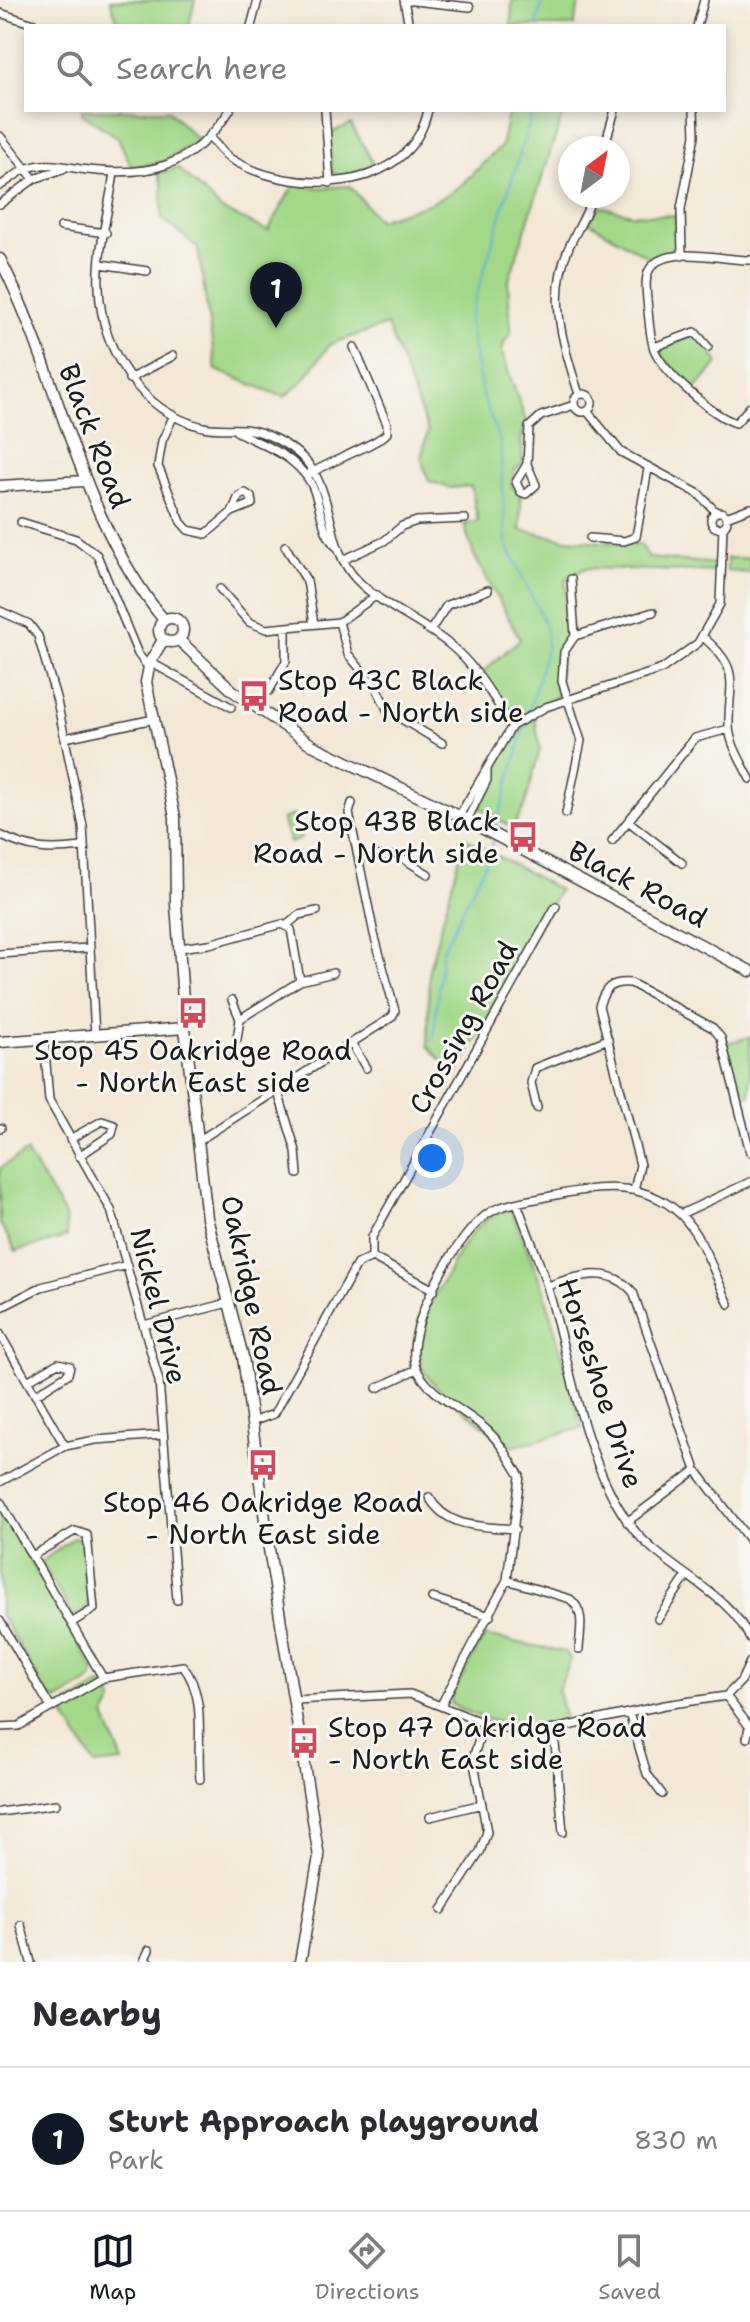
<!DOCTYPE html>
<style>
:root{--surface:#fff;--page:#f2f2f3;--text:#2b2b33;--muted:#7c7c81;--line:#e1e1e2;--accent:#111827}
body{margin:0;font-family:"Shantell Sans",sans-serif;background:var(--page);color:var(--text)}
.compass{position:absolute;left:558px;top:136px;width:72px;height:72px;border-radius:50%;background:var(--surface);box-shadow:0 4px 12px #0003;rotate:32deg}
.you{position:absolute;left:432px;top:1158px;width:28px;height:28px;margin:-20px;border:6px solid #fff;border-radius:50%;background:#1a73e8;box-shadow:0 0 0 12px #1a73e833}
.badge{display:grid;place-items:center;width:52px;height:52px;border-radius:50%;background:var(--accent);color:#fff;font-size:26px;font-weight:700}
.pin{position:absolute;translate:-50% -66px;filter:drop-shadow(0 2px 4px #0008)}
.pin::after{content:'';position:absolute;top:42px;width:28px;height:24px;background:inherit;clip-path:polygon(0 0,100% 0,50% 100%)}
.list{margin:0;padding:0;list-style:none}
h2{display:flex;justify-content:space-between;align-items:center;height:104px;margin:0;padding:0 32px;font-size:34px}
h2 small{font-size:26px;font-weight:400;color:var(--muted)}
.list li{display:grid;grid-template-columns:52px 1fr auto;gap:24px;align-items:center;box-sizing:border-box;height:144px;padding:0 32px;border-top:2px solid var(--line)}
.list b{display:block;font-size:30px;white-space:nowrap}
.list p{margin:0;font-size:26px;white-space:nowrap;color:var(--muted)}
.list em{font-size:26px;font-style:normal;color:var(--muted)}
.icon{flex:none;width:44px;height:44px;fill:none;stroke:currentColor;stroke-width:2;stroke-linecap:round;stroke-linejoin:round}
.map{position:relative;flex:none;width:750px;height:1962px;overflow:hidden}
.search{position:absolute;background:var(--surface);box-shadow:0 4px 12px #0003;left:24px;right:24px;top:24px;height:88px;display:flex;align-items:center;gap:20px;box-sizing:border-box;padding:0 28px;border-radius:0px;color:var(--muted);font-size:30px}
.sheet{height:248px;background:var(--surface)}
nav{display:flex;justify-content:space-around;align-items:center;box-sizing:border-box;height:112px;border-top:2px solid var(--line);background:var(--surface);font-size:22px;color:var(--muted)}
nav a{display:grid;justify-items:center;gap:4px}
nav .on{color:var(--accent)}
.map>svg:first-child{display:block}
.green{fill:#a2d888;stroke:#5f7a52;stroke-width:2}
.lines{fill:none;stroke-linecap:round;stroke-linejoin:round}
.stream{stroke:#59acd4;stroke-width:2}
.street-casing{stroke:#3c3b38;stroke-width:10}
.secondary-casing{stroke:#3c3b38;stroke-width:13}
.street{stroke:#fff;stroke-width:7}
.secondary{stroke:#fff;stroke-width:10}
.labels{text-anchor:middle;stroke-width:6;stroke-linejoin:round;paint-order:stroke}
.street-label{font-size:28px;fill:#1c1c1c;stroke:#f6f6f2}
.poi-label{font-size:28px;fill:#1c1c1c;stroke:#f6f6f2;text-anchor:start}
</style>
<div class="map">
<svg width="750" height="1962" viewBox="0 0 750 1962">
<rect width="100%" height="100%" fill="#f6f6f2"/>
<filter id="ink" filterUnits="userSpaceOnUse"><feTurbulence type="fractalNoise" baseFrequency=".0125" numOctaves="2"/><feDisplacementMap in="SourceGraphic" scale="16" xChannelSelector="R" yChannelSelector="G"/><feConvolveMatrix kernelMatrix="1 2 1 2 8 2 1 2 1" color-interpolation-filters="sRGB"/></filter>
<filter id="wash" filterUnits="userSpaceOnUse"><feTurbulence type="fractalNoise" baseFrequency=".006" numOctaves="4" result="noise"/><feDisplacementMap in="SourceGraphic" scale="32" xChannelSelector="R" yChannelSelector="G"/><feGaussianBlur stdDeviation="1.8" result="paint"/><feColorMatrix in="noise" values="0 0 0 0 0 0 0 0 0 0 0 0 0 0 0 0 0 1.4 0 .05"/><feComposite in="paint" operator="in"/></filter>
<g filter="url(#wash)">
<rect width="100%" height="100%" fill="#f3e8d6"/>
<path class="green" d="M110,0H195L189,26H119Z
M512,0H580L574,26H511Z
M82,110H168L198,140L161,163L131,166L118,138L82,114Z
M509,110H564L508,283L511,333L504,342L502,353L526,421L521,440L523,463L515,470L511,485L521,497L520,530L565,539L641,545L649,558L718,564V572L586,568L565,579L571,635C552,655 564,692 553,701C543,708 529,711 519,719L510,716L482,673L520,639L474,555L464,525L478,521L471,486L450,488L429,481L421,458L428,431L387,325L330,344L302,382L284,397L216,370L198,248L162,218V184L158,173L178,168L222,210L268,231L294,184L320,188L350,186L378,220C403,211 432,206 454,190C471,178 484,160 501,147Z
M351,124L375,166L340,177L332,172L329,137L332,132Z
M595,205L631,214L676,216L677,249L651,259L589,222Z
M699,334L718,363L694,391L660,355L663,348Z
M727,558H750V573L727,571Z
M535,717L540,749L525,805L513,828L480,808C496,771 501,743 535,717Z
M294,815L301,839L290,843L282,819Z
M465,838L559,890L456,1075L428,1046L429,969Z
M750,1037V1095L740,1097L726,1043Z
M26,1152L65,1215L67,1237L16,1251L0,1224V1168Z
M511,1209L544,1290L582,1428L507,1448C479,1412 399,1382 419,1327C427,1305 443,1283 454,1261C466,1239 483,1213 511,1209Z
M0,1509L94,1670L92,1680L58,1700L48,1696L0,1614Z
M75,1537L84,1542L89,1602L87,1609L73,1616L41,1562Z
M484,1636L565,1652L571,1660L558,1690L566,1725C523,1732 490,1724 451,1704V1697Z
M109,1685L113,1701L105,1716L123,1762L95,1765L60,1708L99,1686Z"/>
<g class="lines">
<path class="stream" d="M536,26L543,0
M529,712L547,645L545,624L506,543L500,442L482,394L469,320L533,110
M495,831L526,722
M433,1040L442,951L489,856L494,837"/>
</g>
</g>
<g filter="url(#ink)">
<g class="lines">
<defs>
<path id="street" d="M404,0L470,7
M404,0L409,26
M0,13L40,26
M251,26L258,0
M697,26L704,0
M325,110L330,183
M0,136L34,179
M209,137C216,144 223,154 231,159C291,196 410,195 428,110
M604,148L615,110
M114,173C109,209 97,250 99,287C101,349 140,412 203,427C217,430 232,428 245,429C265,431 290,445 304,459C336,493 325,546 356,579C383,607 421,621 450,645C476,666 494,699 512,726
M0,186C8,181 17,173 26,169C43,161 63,166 80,169C146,178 192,169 230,110
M0,204L34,179L63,169
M61,227L106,233
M682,256L681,209L695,135L694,110
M750,260C724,260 681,248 658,261C643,270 646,286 647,300C649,317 649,334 654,349C663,372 713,416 736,423L750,407
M101,264L147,271
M654,347L695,332L708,347
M129,379L173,356
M574 403a9 9 0 1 1 18 0a9 9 0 1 1-18 0Z
M579,394C563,346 547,296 569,247C577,229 587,216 592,196
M587,411L621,452L699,494L716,512
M174,415L162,441L158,466L181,522L188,530L206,534L232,512L239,496L245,493L251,497L252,504L232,512
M236,431C263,446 290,452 309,480C322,500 319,534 339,549
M527,464L516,482L521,492L526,494L536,485L527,464L529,427L541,416L574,405
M306,476C324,464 378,444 387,433V424L354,347
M711 520a8 8 0 1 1 16 0a8 8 0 1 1-16 0Z
M726,517L750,508
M21,522L76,539L97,555L138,654L148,667
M590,538L624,541L636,537L648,469
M285,546L307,581L314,624
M343,560L384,541L402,526L417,521L465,519
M571,579L575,636
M220,589L249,622L266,629L339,622L377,595
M0,611L29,624L38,636L57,701L83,826L95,1035
M339,622L348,654L377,689L388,711L442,743
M430,631L447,605L488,590
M703,637C743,671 728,682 729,727C730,744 742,763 750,779
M150,662L231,707
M269,691L286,661V628
M65,738L154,719
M566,813L581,741L562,681L564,652L575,636L653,612
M459,816L512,726L546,707L662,669L698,643L720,604L723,527
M467,820L487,780V770
M628,821L682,863
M0,835C29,850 49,851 82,847
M612,841L695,738L729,729
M358,856H399L428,874
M287,925L299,915L317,911
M179,948L209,944L282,924L291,929L300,981L240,1019L237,1039
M0,954L88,948
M300,981L333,973
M232,1000L240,1019
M44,1039L49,1100L111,1210L159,1381L177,1600
M352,1044L366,1068
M277,1089L296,1151L298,1174
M537,1108L531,1083L535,1068L608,1039
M0,1128H1
M70,1139L102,1121L114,1125L112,1134L79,1156
M198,1141L392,1017L395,1011L374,934L349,813L352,803
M634,1190L640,1165L599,1006C605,987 612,981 631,983L713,1028L721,1038L750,1152
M517,1203C527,1231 539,1260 548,1289C570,1362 581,1447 622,1513C654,1568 728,1587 750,1639
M681,1214L750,1182
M372,1257V1237L556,906
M547,1286C578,1276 609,1264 633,1292L696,1470L750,1541
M0,1308L41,1287L127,1265
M144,1325L228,1303
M0,1334L65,1446
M27,1381L58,1363L70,1366L68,1374L35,1395
M377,1388L417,1369
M254,1421L274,1414L357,1264L372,1257L434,1290
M0,1482L65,1446L95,1440L163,1435
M429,1497C447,1529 482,1526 515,1529
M0,1501L103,1678
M627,1522L696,1470
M32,1556L75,1531L87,1535L94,1609L71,1623
M507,1580L570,1599C586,1612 580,1630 579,1649
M432,1598L490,1616
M658,1619L686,1577
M0,1621L51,1708
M726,1696L749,1726L747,1738
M294,1700L410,1694L491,1726L536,1733L665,1705L726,1696L741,1681L750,1662
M441,1705L507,1580L520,1476C510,1460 502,1444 488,1431C467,1411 427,1395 416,1367C402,1330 459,1227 494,1210C508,1203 525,1201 541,1198C587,1189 641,1176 680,1214C703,1236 715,1276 729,1304
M629,1713L647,1774L662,1794
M0,1727L19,1726L103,1678L183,1666C208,1698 196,1742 200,1779
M554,1732L563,1832
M0,1812L56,1804
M430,1817L482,1804
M442,1910L480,1852L487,1832L473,1758L484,1724
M21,1925L31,1962
M149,1962L144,1961L149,1950"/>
<path id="secondary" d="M0,259C61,378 77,514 164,620
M0,486L84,481
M159 630a12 12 0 1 1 24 0a12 12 0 1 1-24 0Z
M163,640L150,662L146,682L175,817L176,904L185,1028L207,1218L243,1357L269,1549L319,1857L300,1962
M179,640L233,691L312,745L459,816L750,971
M0,1042L185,1028"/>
</defs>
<use href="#street" class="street-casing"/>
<use href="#secondary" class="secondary-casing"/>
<use href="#street" class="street"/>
<use href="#secondary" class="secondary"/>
</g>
</g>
<defs>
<symbol id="bus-bare" viewBox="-9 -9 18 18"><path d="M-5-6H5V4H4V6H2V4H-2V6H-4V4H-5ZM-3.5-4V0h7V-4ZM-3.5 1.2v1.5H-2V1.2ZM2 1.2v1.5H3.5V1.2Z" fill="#d1495b" stroke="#f6f6f2" stroke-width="2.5" paint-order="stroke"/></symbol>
</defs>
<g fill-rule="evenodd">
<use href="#bus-bare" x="232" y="674" width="44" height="44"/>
<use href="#bus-bare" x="501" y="815" width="44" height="44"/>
<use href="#bus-bare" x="171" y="991" width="44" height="44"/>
<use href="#bus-bare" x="241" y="1443" width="44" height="44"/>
<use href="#bus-bare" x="282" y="1721" width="44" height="44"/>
</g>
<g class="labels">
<g class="street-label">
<text transform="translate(95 436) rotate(69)" y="10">Black Road</text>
<text transform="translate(638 884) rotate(28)" y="10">Black Road</text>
<text transform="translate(463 1027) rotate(-61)" y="10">Crossing Road</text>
<text transform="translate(252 1295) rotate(78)" y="10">Oakridge Road</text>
<text transform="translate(159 1306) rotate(76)" y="10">Nickel Drive</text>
<text transform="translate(601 1383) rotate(72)" y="10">Horseshoe Drive</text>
</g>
<g class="poi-label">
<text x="278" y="690">Stop 43C Black<tspan x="278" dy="32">Road - North side</tspan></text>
<text x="499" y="831" text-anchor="end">Stop 43B Black<tspan x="499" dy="32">Road - North side</tspan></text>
<text x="193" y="1060" text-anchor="middle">Stop 45 Oakridge Road<tspan x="193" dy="32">- North East side</tspan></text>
<text x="263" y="1512" text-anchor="middle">Stop 46 Oakridge Road<tspan x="263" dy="32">- North East side</tspan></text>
<text x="328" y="1737">Stop 47 Oakridge Road<tspan x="328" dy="32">- North East side</tspan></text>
</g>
</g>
</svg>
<svg class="compass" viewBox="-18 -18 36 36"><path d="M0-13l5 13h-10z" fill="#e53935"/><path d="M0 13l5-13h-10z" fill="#7c7c81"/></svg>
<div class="you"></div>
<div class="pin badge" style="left:276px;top:328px">1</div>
<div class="search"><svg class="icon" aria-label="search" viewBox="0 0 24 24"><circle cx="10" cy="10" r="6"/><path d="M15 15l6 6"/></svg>Search here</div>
</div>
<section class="sheet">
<h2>Nearby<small></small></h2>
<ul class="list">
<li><span class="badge">1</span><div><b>Sturt Approach playground</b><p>Park</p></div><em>830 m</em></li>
</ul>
</section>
<nav>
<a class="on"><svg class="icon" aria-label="map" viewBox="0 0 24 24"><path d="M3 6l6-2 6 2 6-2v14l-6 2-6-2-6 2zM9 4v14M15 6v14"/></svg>Map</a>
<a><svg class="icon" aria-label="directions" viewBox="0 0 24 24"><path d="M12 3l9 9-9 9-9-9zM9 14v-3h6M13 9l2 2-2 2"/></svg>Directions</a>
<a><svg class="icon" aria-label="saved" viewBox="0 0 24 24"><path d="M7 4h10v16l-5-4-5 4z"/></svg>Saved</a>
</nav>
